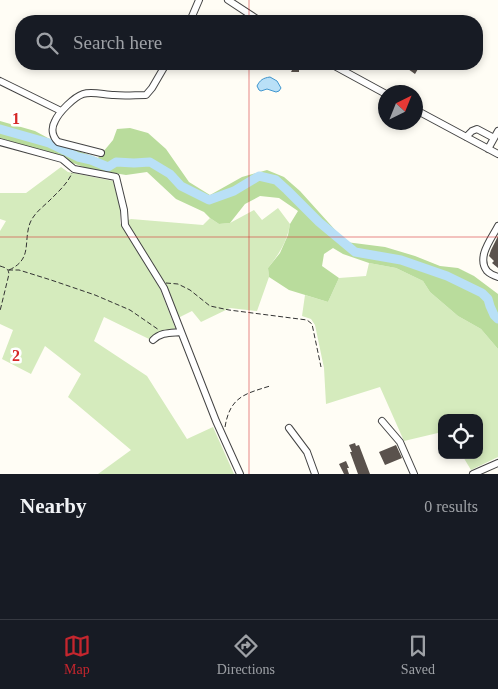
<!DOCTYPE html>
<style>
:root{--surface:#171b24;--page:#20242c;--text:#f1f3f6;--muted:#9ea1a6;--line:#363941;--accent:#c4262e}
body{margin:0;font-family:Georgia,serif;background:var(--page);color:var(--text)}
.controls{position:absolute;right:15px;bottom:15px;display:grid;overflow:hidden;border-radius:10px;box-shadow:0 2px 8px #0003}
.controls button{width:45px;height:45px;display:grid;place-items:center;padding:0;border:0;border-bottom:1px solid var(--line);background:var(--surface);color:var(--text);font:25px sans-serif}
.compass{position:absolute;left:378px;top:85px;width:45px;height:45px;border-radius:50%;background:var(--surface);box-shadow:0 2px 8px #0003;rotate:43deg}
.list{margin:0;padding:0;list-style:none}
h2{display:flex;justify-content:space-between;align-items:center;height:65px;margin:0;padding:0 20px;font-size:21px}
h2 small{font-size:16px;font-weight:400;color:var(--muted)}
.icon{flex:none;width:28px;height:28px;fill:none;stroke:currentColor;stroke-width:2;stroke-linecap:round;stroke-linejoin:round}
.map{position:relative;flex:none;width:498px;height:474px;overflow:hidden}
.search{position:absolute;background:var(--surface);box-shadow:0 2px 8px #0003;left:15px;right:15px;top:15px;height:55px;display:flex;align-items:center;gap:12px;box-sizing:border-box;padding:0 18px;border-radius:20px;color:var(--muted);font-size:19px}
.sheet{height:145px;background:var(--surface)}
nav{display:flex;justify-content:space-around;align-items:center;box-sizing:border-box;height:70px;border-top:1px solid var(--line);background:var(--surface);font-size:14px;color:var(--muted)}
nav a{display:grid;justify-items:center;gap:2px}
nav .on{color:var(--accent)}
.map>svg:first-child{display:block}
.green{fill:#d5ebbd}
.forest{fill:#b9dc9c}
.water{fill:#b9e0f7;stroke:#3f96cf}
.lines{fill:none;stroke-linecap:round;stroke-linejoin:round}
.river{stroke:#b9e0f7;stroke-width:9}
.building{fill:#5a524d}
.minor-casing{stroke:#444;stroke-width:8}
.path{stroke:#333;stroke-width:1;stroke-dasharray:5 2.5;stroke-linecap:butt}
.minor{stroke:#fff;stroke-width:6}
.grid{fill:none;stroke:#d62828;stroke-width:1;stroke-opacity:0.55}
.grid-label{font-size:16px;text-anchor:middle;font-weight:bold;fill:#d62828;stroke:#fff;stroke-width:5;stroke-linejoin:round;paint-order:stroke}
</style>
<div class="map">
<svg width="498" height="474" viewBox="0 0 498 474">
<rect width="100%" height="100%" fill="#fffdf5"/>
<path class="green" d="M61,167L68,172L113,181L120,207V223L158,284L176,330C165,330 159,333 149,339L104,317L94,341L147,376L187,439L213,427L234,474H98L131,450L68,397L81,374L45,346L31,374L2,359L13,330L0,324V231L6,221L0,219V193H26Z
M278,208L290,224C287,242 279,254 268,268L269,277L257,311L230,308L201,322L192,311L178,318L126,221L131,219L203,225L210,218L219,224L230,223L254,210L262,220Z
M369,263L396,268L423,281L430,292L458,316L481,329L498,349V457L471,470L462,455H479V418H442V432L404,441L380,387L326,404L324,368L315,325L311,319L302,316L305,295L328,302L339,278L366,276Z"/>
<path class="forest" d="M0,121L35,131L59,144L98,158L113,140L117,129L130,128L148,133L166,149L189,182L210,195L242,177L267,170L284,177L300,191L346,242L385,247L415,256L440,266L458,268L474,276L498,294V349L481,329L458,316L430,292L423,281L396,268L369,263L343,254L333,248L324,254L322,266L339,278L328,302L289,290L269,277L268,268L280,253L288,235L290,224L298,211L279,198L260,196L245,204L230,223L219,224L210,218L204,212L176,199L147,172L126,175L89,169L32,148L0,138Z"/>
<path class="water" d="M270,77L277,81L281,88L279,91L276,92L267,89L261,91L259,90L257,86C260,80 263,78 270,77Z"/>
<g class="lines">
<path class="river" d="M0,129L49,143L78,157L91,160L108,167L116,162L134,163L150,162L170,174L181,186L209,200L234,191L259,176L276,180L287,190L319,222L355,252L401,260L447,276L482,293L488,299L490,306L494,315L498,319"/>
</g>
<path class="building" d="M286,64H299V72H291L293,68Z
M412,64H421L415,74L408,69L409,66H412Z
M498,236V268L492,263L494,261L489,256L491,250Z
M355,443L356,446L359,445L370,474H358L350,452H352L349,445Z
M396,445L402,458L385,465L379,452Z
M346,461L349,468H347L349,474H344L339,464Z"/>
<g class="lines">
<defs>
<path id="minor" d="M228,0L260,21
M190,21L199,0
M331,64L386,94
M0,81L61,111
M416,110L498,154
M466,137L472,131L477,129L494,138
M0,142L62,159L74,169L116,177L124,210L125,225L164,288L216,421L240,474
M488,149L498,131
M101,153L58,142C52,136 51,128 55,121C59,112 74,97 83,94C92,91 105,95 114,95C125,96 135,95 146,95L152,88L166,64
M498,226C492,238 476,257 487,271C490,274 495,276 498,277
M153,340C161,332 170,333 181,332
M382,421L400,442L414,474
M289,428L307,452L315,474
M473,474L498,463"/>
</defs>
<use href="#minor" class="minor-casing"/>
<path class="path" d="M0,266C6,268 8,268 9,274L0,311
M8,270H19L51,280L95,295L130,310L159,330
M9,270C33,259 23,242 30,223C34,213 43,207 50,200C58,192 68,183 72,173
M166,283L178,284L190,290L210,306L229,310L307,320L312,324L321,367
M225,427C230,397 244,394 270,386"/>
<use href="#minor" class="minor"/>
</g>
<path class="grid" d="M249,0V21M249,64V474M0,237H498"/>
<g class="grid-label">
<text x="16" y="124">1</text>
<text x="16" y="361">2</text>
</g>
</svg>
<div class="controls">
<button><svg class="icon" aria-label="locate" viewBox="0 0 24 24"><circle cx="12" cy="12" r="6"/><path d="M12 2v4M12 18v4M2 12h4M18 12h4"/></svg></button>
</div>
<svg class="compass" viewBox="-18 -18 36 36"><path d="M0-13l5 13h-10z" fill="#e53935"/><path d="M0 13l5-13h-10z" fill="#9ea1a6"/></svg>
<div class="search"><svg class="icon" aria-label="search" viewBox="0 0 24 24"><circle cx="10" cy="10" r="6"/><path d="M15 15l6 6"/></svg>Search here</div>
</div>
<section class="sheet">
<h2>Nearby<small>0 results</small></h2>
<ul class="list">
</ul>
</section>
<nav>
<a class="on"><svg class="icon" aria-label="map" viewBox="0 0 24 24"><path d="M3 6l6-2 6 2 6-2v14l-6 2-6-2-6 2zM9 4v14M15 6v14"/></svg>Map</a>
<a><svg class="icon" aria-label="directions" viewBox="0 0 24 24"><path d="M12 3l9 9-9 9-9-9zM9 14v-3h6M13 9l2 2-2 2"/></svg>Directions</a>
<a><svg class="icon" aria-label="saved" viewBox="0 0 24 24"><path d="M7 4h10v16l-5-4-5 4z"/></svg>Saved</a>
</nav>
